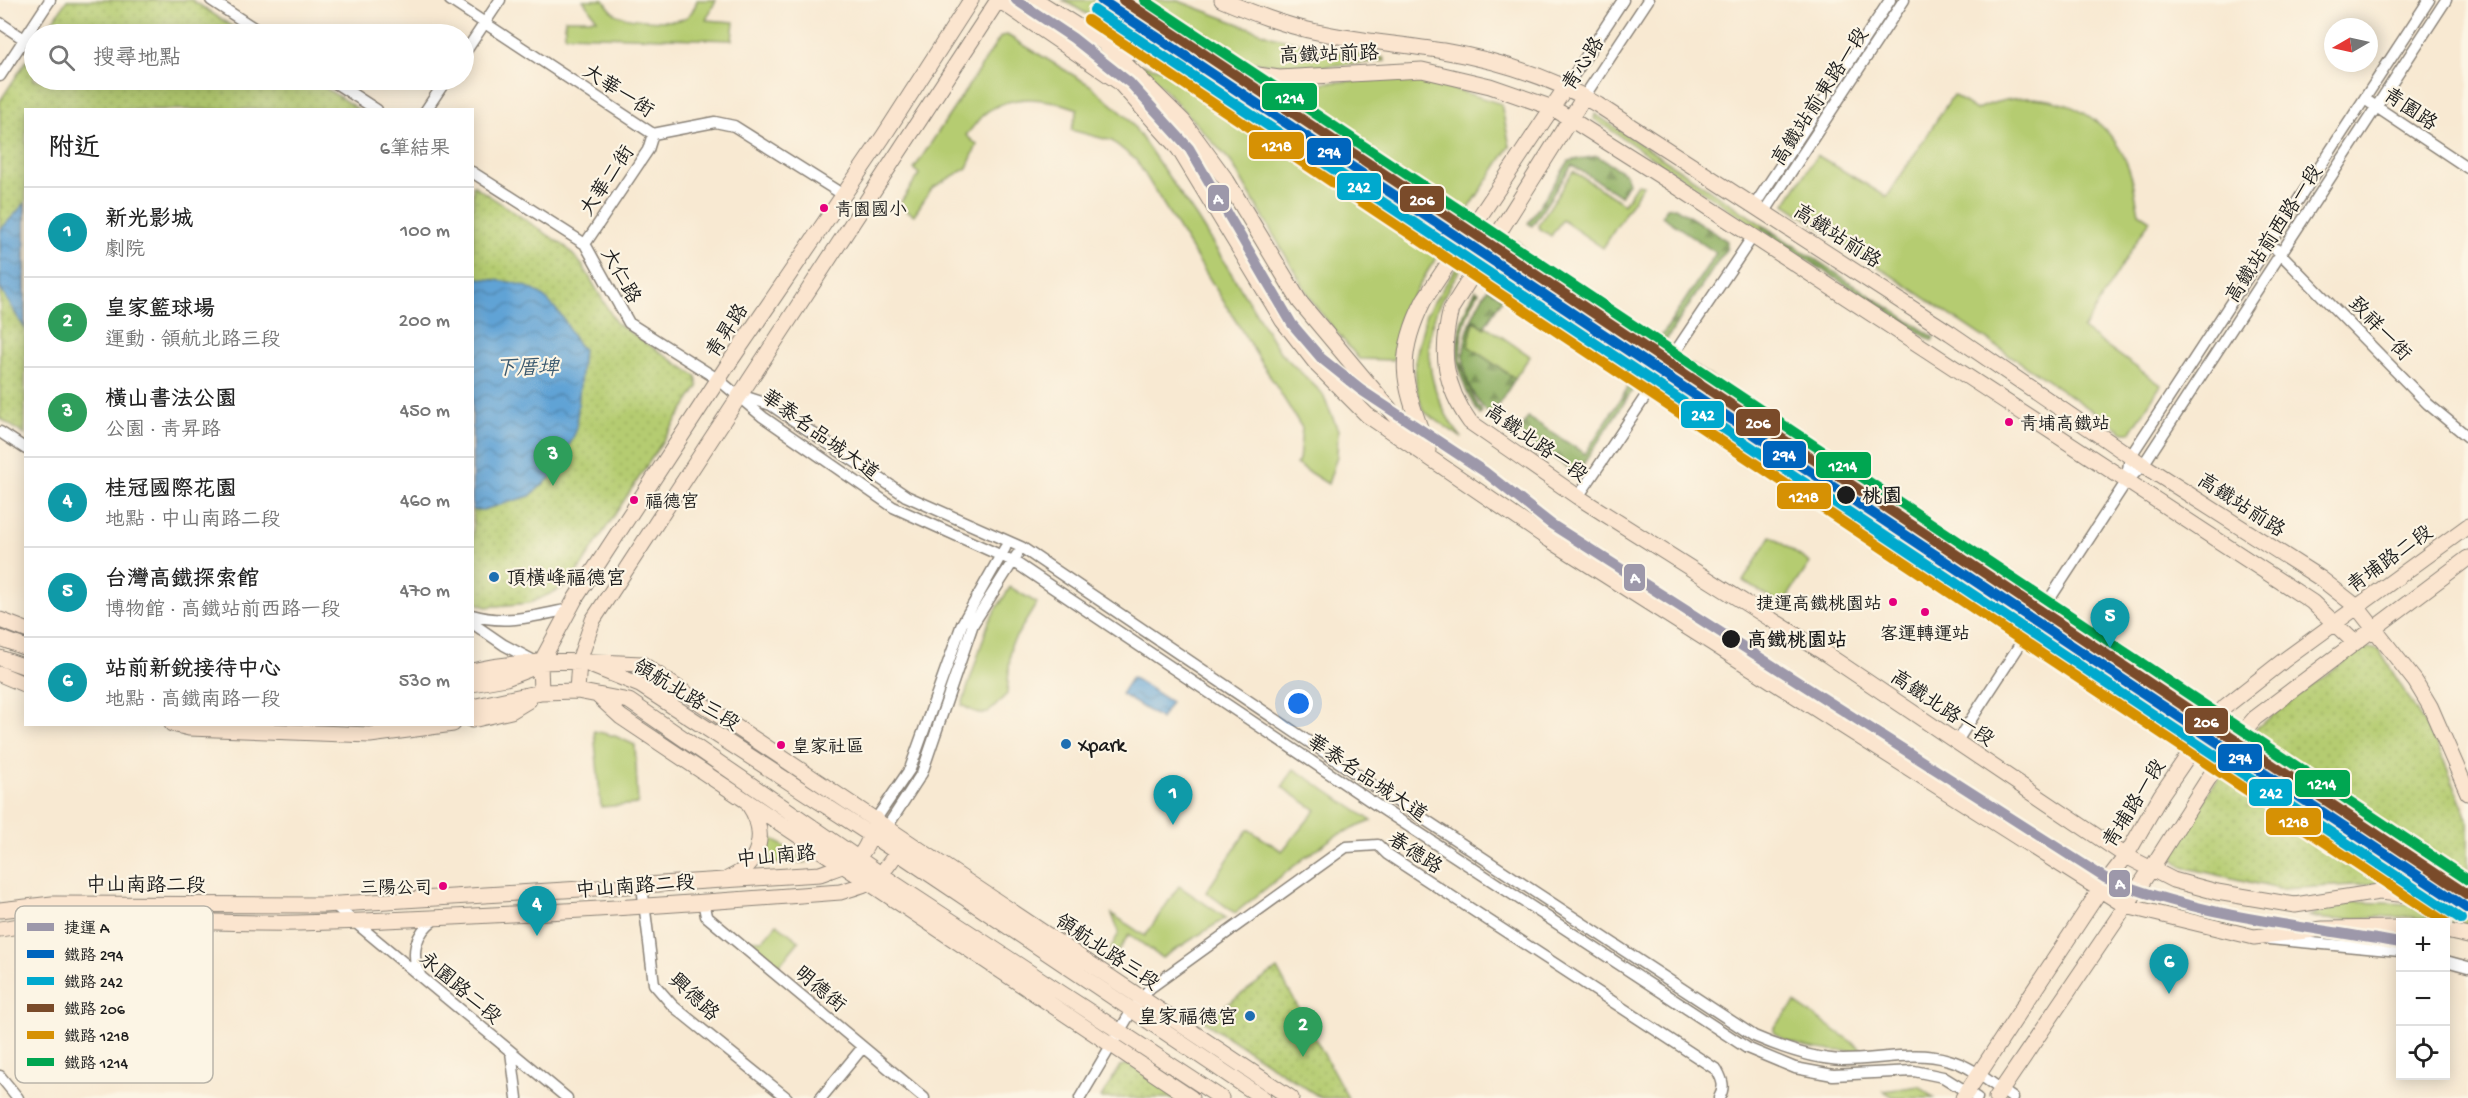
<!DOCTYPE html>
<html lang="zh-TW">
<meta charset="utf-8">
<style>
:root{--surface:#fff;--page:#f6f6f6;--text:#222;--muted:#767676;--line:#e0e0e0;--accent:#d93025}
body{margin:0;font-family:"Gochi Hand","LXGW WenKai TC",sans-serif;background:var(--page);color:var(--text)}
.controls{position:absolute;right:18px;bottom:18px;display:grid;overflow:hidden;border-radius:0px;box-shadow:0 3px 15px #0003}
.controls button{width:54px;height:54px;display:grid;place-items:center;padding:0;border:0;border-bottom:2px solid var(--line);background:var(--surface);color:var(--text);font:30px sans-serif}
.compass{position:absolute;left:2324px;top:18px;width:54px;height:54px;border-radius:50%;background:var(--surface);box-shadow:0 3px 15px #0003;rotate:261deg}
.you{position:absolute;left:1299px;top:704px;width:21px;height:21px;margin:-15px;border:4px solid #fff;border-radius:50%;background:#1a73e8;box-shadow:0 0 0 9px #1a73e833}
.badge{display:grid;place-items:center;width:39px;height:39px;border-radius:50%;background:var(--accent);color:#fff;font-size:20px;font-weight:700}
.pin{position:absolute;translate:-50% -50px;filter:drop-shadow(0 2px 3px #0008)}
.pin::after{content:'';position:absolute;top:32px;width:21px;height:18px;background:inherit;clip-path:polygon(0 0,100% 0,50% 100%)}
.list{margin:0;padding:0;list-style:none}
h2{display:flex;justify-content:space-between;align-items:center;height:78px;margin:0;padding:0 24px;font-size:26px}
h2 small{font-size:20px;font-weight:400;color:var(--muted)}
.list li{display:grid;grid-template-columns:39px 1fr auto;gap:18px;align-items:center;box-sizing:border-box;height:90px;padding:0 24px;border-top:2px solid var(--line)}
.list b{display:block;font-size:22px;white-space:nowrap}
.list p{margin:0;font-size:20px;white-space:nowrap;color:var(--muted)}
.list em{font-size:20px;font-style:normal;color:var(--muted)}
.icon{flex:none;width:33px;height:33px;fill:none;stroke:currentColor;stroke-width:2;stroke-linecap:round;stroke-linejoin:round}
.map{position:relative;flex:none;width:2468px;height:1098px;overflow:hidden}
.search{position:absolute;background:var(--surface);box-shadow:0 3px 15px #0003;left:24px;top:24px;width:450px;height:66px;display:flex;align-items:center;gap:15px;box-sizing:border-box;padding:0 21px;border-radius:33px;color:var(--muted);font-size:22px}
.panel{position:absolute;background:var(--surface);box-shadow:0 3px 15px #0003;left:24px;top:108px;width:450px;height:618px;border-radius:0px}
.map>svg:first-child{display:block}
.grass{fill:#b5cc71;stroke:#687446;stroke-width:1.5}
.forest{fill:url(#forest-firs);stroke:#566640;stroke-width:1.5}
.park{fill:url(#park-dots);stroke:#687446;stroke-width:1.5}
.water{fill:url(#water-waves);stroke:#3e6078;stroke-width:1.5}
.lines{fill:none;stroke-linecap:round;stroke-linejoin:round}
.street-casing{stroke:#8a8277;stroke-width:13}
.secondary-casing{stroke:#8a8277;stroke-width:17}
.street{stroke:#fff;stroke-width:10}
.secondary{stroke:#fbe5cf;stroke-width:15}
.rail-1-casing{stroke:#fcf5e5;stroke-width:15}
.rail-2-casing{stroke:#fcf5e5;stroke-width:15}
.rail-3-casing{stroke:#fcf5e5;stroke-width:15}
.rail-4-casing{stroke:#fcf5e5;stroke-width:15}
.rail-5-casing{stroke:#fcf5e5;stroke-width:15}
.rail-1{stroke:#0065bd;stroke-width:10}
.rail-2{stroke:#00a9ce;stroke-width:10}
.rail-3{stroke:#7a4b2a;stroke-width:10}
.rail-4{stroke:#d69104;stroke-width:10}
.rail-5{stroke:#00a651;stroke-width:10}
.metro-1-casing{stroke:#fcf5e5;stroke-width:15}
.metro-1{stroke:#9d98aa;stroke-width:10}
.bus-dot{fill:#e5007d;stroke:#fcf5e5;stroke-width:2}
.stop-dot{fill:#1c1c1c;stroke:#fcf5e5;stroke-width:2}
.poi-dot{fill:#1f6fb2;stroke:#fcf5e5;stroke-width:2}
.labels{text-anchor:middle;stroke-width:4.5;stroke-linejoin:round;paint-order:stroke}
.bus-label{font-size:18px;fill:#1c1c1c;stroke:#fcf5e5;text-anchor:start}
.street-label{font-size:20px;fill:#1c1c1c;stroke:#fcf5e5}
.stop-label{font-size:20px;font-weight:bold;fill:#1c1c1c;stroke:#fcf5e5;text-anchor:start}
.poi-label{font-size:20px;fill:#1c1c1c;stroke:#fcf5e5;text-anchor:start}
.water-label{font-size:21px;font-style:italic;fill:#3b596f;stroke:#fcf5e5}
.key{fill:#fcf5e5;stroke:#b9b4a9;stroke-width:1.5}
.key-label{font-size:16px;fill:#1c1c1c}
.line-badge{stroke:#fcf5e5;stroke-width:2}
.badge-label{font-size:16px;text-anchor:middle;font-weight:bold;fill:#fff}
</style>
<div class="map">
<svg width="2468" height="1098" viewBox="0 0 2468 1098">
<defs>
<pattern id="forest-firs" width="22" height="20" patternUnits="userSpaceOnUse" patternTransform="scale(1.5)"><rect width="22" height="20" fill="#90b063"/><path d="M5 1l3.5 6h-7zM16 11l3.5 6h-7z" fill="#758e51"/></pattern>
<pattern id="park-dots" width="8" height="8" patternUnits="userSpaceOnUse" patternTransform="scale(1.5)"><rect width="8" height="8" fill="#b5cc71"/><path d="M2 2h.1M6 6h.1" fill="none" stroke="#9baf61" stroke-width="1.8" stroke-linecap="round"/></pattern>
<pattern id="water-waves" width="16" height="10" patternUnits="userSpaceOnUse" patternTransform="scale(1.5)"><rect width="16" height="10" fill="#61a3d5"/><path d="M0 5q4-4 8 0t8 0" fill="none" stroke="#4f84ac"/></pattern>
</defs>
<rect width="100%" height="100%" fill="#fcf5e5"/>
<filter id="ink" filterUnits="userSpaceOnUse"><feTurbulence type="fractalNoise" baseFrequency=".0167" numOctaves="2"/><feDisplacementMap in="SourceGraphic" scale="12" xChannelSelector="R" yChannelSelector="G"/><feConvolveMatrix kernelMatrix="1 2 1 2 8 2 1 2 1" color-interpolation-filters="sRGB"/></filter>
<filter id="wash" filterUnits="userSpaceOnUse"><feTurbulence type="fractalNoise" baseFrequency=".008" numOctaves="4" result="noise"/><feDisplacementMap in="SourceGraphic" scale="24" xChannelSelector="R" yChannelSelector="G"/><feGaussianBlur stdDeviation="1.35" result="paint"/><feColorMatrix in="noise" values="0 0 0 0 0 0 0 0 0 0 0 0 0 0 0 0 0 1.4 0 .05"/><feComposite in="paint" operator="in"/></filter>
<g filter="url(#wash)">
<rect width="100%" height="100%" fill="#f8e9d2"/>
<path class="grass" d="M583,0H604C607,5 611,11 616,14C625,20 668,22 679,20C689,18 695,9 697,0H716L706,20L734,22L732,40L565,35V19H597Z
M1063,0H1176L1271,36L1343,53L1384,58L1385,61L1315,67L1218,60L1112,29Z
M1007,35L1090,85L1128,118L1197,218L1280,352L1322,393L1338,430L1337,456L1328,484L1296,464L1299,461L1302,428L1136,160L1112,141L1071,130L1078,109C1049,98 1016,92 988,111C980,116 973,128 966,135L977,145L967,168L932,188L914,215L899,205L919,174L914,169L1001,36Z
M1142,65C1196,77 1250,84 1306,83C1335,83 1364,79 1393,79C1430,80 1467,93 1501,104L1510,146L1429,269L1401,316L1393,360L1359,359L1315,306L1231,162Z
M1953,95L1976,110C2027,85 2092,99 2121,151C2132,170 2135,192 2139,213L2150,220L2083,329L2161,385L2131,432H2124L1785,204L1817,155L1887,197Z
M1595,114L1764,226L1761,230L1594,119Z
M1573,171L1624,204L1637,184L1643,185L1603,248L1562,220L1551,236L1539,228L1538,225Z
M1474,241C1466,264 1452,281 1441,301C1417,347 1432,401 1462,438L1423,411L1416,386L1415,362L1426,314Z
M1517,241L1523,247C1522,257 1510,276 1500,278L1495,275Z
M1474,321L1485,328L1486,326L1530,356L1515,378L1468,346Z
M1691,364L1748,402L1733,426L1675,388Z
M1771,536L1810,563L1782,605L1743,581Z
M1010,587L1037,603L1011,645L1007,694C988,713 987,721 962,705L989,621Z
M594,731L615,736L635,745L638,804L601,807Z
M1294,769L1372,821L1337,835L1303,859L1235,913L1206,892L1248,829L1282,851L1316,810L1282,787Z
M773,839L806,862L760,864L768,841Z
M1179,886L1226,918L1162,958L1129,934L1116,955L1109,951L1119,933L1112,914L1145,936Z
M2352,902L2446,905L2468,911V925C2438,918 2405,916 2374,917C2346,918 2338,923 2309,916Z
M777,924L799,941L777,968L743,939L763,940Z
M1795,1003L1865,1051C1837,1052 1797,1050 1774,1033V1027Z
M1919,1086L1934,1098H1895L1884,1091Z"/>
<path class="forest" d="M1597,156L1626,174L1628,183L1620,196L1572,165L1532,226L1528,223L1569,161Z
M1675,207L1727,241V248L1661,348L1656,344L1716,253L1662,216L1667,208Z
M1764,226L1934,337L1932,341L1761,230Z
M1488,288L1503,298L1484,327L1473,320L1468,346L1515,379L1491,416C1450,377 1461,330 1488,288Z
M1476,290L1479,292C1454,332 1455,373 1482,412L1480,415C1452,374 1450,332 1476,290Z
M1643,364L1648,367L1580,469L1571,470L1517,433L1528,417L1585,454Z"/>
<path class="park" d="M67,0H192L244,34H44Z
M34,49V80H313L358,109L26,110L25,435L0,418V101Z
M473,185L566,247L583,266L616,323L696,376L698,387L569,585L530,603L486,607L473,601Z
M2363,647L2379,650L2437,744L2468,819V892L2408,882L2280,889L2183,867L2174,859L2173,851L2209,791L2255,729Z
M1277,969L1348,1098H1321L1203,1021Z
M1129,1064L1181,1098H1101L1120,1066Z"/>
<path class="water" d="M25,203V329L0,288V230Z
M472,277C517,284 534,279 563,318C570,328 572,341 583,349L576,431L557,472L530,496L483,510H472Z
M1132,677L1171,702L1161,719L1121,694Z"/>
</g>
<g filter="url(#ink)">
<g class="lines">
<defs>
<path id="street" d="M211,0L263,34
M450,0L653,134L715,122L734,126L842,194
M0,23L24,39
M464,54L500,0
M0,76L50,0
M331,80L377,110
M1566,87L1623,0
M1584,97L1648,0
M2369,102L2468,168
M426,110L446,80
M472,172L585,244L629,323L719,380L763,417L893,507L1013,561L1381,808L1747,1048L1795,1068L1833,1075L1914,1071L1943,1077L1977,1098
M1754,206L1890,0
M1764,213L1904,0
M585,244L648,150L653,134
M2276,249L2428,404L2468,437
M743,396L771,405L906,496L1021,547L1389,796L1754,1036C1782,1048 1813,1059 1843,1060C1879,1060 1915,1050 1949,1060C1972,1066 1993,1085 2013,1098
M0,432L26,449
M2126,482L2130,457L2429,0
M1578,497L1753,236
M472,615C505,625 536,616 569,609
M472,623L504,645L536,662
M1957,741L2126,482L2143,465L2446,0
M876,819L910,769L962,624L1005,548
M887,827L922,773L973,624L1017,555
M642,886L654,984L673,1006L787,1098
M703,901L706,916L924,1098
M333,904L567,1098
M2269,939L2400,951
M2446,961L2468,967
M420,975C410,954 415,933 435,919
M511,1052L517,1098
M0,1076L18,1098
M821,1098L863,1047
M1080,1098L1131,1012L1150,988L1346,847L1378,845L1387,854L1717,1070C1723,1081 1725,1087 1719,1098"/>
<path id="secondary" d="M999,0L1119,82L1179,149L1283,321L1318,366L1367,415L1550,540L2126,906L2254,937L2323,929L2400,928
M1036,0L1104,43L1183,121L1227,181L1300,302L1419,444
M1222,0C1253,13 1283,25 1317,32C1359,41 1401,44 1443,51C1496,60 1552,77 1598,105L1950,333L2143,465L2320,578L2357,607L2415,681L2430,706L2468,793
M1104,43L1164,61L1279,78L1422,70L1490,86L1553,108L1670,182L2312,602L2354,642
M1584,97L1451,309C1440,352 1444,386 1470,422L1578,497L1826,654L2126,856L2173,880L2217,892L2295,905L2379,892L2468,901
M1428,450C1406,387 1392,364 1424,300L1566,87
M0,620L26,630
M0,638L26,648
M0,658L26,667
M590,665L640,685L897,852L1263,1098
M472,671C526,658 588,661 642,664L1291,1098
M0,674L26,685
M472,684L506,678L532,668
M577,691L579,661L593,620L998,0
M541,692L540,664L575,599L731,360L883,137L971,0
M597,695L621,717L1191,1098
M472,707L541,692L577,691L629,701L895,884L1221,1098
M472,720L511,711L529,700
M172,724L189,728L370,735L453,724
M729,878C760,865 768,833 749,805
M0,910L52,904L323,905L820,874C858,860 864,861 876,819
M0,929C98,911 199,925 298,923C479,918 660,906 840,892C873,882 878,882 897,852
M2446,931L2468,936
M1963,1098L2100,890L2126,856L2161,795L2211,722L2226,706L2283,661L2468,526
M1996,1098L2151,869L2226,751L2255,718L2468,558"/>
</defs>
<use href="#street" class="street-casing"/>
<use href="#secondary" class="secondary-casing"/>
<use href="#street" class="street"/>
<use href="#secondary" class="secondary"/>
<defs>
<path id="rail-1" d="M1101,0L2468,909"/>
<path id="rail-2" d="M1094,10L2461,919"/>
<path id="rail-3" d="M1123,0L2468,895"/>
<path id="rail-4" d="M1088,20L2445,922"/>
<path id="rail-5" d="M1144,0L2468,880"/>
</defs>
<use href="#rail-1" class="rail-1-casing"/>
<use href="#rail-2" class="rail-2-casing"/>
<use href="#rail-3" class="rail-3-casing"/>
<use href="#rail-4" class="rail-4-casing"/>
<use href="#rail-5" class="rail-5-casing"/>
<use href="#rail-1" class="rail-1"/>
<use href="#rail-2" class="rail-2"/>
<use href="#rail-3" class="rail-3"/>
<use href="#rail-4" class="rail-4"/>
<use href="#rail-5" class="rail-5"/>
<defs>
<path id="metro-1" d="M1016,0L1073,38L1130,83L1189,148L1292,324L1321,358L1361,390L1485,472L1551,524L2105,878C2200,917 2300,925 2400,943"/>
</defs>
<use href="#metro-1" class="metro-1-casing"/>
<use href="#metro-1" class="metro-1"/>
</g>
</g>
<g class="bus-dot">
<circle cx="824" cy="208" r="5"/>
<circle cx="2009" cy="422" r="5"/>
<circle cx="634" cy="500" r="5"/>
<circle cx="1893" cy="602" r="5"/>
<circle cx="1925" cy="612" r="5"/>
<circle cx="781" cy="745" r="5"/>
<circle cx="443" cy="886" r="5"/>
</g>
<g class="stop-dot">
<circle cx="1846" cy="495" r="10"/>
<circle cx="1731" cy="639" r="10"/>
</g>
<g class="poi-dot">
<circle cx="494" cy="577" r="6"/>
<circle cx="1066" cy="744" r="6"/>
<circle cx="1250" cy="1016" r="6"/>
</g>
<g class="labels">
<g class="bus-label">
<text x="835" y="215">青園國小</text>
<text x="2020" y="429">青埔高鐵站</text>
<text x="645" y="507">福德宮</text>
<text x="1882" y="609" text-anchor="end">捷運高鐵桃園站</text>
<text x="1925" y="639" text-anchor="middle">客運轉運站</text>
<text x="792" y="752">皇家社區</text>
<text x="432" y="893" text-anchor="end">三陽公司</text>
</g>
<g class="street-label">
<text transform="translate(1329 53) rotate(-2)" y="7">高鐵站前路</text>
<text transform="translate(1582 63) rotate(-57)" y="7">青心路</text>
<text transform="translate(619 90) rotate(33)" y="7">大華一街</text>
<text transform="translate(1819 96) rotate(-57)" y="7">高鐵站前東路一段</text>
<text transform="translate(2411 108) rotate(34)" y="7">青園路</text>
<text transform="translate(606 180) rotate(-56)" y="7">大華二街</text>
<text transform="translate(2273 233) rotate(-57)" y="7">高鐵站前西路一段</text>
<text transform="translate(1838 235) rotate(33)" y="7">高鐵站前路</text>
<text transform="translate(622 275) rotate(61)" y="7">大仁路</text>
<text transform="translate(2381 328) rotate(46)" y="7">致祥一街</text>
<text transform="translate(726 330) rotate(-57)" y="7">青昇路</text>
<text transform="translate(821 434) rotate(36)" y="7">華泰名品城大道</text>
<text transform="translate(1537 442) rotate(35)" y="7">高鐵北路一段</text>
<text transform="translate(2242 504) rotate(33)" y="7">高鐵站前路</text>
<text transform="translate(2389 558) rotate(-36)" y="7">青埔路二段</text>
<text transform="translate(687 694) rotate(31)" y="7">領航北路三段</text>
<text transform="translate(1943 707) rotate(34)" y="7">高鐵北路一段</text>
<text transform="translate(1368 777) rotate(34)" y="7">華泰名品城大道</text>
<text transform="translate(2133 803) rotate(-58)" y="7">青埔路一段</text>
<text transform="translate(1416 852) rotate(33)" y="7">春德路</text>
<text transform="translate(776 855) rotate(-5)" y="7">中山南路</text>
<text x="146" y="891">中山南路二段</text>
<text transform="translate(635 885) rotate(-4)" y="7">中山南路二段</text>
<text transform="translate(1108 951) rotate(34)" y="7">領航北路三段</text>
<text transform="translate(461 987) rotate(40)" y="7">永園路二段</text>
<text transform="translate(821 988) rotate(40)" y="7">明德街</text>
<text transform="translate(695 996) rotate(43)" y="7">興德路</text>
</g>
<g class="stop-label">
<text x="1862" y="502">桃園</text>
<text x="1747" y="646">高鐵桃園站</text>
</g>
<g class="poi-label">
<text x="506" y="584">頂橫峰福德宮</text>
<text x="1078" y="751">Xpark</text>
<text x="1238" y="1023" text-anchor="end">皇家福德宮</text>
</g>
<g class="water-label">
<text x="527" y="374">下厝埤</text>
</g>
</g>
<rect x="15" y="906" width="198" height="177" rx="9" class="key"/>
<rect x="27" y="923" width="27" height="8" fill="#9d98aa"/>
<rect x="27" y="950" width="27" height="8" fill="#0065bd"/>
<rect x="27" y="977" width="27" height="8" fill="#00a9ce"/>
<rect x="27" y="1004" width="27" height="8" fill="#7a4b2a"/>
<rect x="27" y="1031" width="27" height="8" fill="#d69104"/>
<rect x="27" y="1058" width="27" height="8" fill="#00a651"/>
<g class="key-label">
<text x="64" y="933">捷運 A</text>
<text x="64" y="960">鐵路 294</text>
<text x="64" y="987">鐵路 242</text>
<text x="64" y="1014">鐵路 206</text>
<text x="64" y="1041">鐵路 1218</text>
<text x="64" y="1068">鐵路 1214</text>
</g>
<g class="line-badge">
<rect x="1261" y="82" width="57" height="29" rx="6" fill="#00a651"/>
<rect x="1248" y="131" width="57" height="29" rx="6" fill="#d69104"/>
<rect x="1306" y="137" width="46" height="29" rx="6" fill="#0065bd"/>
<rect x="1336" y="172" width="46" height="29" rx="6" fill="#00a9ce"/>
<rect x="1207" y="184" width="23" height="28" rx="6" fill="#9d98aa"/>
<rect x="1399" y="185" width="46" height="28" rx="6" fill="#7a4b2a"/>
<rect x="1680" y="400" width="45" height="29" rx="6" fill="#00a9ce"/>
<rect x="1735" y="408" width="46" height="29" rx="6" fill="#7a4b2a"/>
<rect x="1762" y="440" width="45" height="29" rx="6" fill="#0065bd"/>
<rect x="1815" y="451" width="57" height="28" rx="6" fill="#00a651"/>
<rect x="1776" y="482" width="56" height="28" rx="6" fill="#d69104"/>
<rect x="1623" y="563" width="23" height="29" rx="6" fill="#9d98aa"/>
<rect x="2184" y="707" width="45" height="28" rx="6" fill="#7a4b2a"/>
<rect x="2217" y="743" width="46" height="29" rx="6" fill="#0065bd"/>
<rect x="2294" y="769" width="57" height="29" rx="6" fill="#00a651"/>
<rect x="2248" y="778" width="45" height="29" rx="6" fill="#00a9ce"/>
<rect x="2265" y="807" width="57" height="29" rx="6" fill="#d69104"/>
<rect x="2108" y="869" width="23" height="29" rx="6" fill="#9d98aa"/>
</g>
<g class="badge-label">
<text x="1290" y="103">1214</text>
<text x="1277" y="151">1218</text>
<text x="1329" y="157">294</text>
<text x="1359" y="192">242</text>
<text x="1218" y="204">A</text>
<text x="1422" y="205">206</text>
<text x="1703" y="420">242</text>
<text x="1758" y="428">206</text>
<text x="1784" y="460">294</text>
<text x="1843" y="471">1214</text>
<text x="1804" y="502">1218</text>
<text x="1635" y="583">A</text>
<text x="2206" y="727">206</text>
<text x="2240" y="763">294</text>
<text x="2322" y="789">1214</text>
<text x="2271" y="798">242</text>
<text x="2294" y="827">1218</text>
<text x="2120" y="889">A</text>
</g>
</svg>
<div class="controls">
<button>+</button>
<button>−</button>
<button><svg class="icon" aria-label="locate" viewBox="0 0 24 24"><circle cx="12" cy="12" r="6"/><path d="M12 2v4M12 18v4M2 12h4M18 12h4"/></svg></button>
</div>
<svg class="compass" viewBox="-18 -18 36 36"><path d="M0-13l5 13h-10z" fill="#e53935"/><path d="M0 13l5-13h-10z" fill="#767676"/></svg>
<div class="you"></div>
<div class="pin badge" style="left:1173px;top:825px;background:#0f9aa8">1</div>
<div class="pin badge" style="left:1303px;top:1057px;background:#2e9e5b">2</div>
<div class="pin badge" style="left:553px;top:486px;background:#2e9e5b">3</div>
<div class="pin badge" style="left:537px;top:936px;background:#0f9aa8">4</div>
<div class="pin badge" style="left:2110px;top:648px;background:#0f9aa8">5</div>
<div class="pin badge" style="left:2169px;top:994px;background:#0f9aa8">6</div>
<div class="search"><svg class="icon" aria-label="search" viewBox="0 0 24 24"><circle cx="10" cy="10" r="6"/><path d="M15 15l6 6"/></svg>搜尋地點</div>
<section class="panel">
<h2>附近<small>6筆結果</small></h2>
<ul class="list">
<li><span class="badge" style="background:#0f9aa8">1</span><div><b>新光影城</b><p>劇院</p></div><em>100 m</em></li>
<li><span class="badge" style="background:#2e9e5b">2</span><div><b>皇家籃球場</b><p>運動 · 領航北路三段</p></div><em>200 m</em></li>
<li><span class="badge" style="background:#2e9e5b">3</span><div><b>橫山書法公園</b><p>公園 · 青昇路</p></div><em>450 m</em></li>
<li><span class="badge" style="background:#0f9aa8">4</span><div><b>桂冠國際花園</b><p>地點 · 中山南路二段</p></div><em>460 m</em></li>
<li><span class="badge" style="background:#0f9aa8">5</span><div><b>台灣高鐵探索館</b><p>博物館 · 高鐵站前西路一段</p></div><em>470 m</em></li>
<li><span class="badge" style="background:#0f9aa8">6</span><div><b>站前新銳接待中心</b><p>地點 · 高鐵南路一段</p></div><em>530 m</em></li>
</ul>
</section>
</div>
